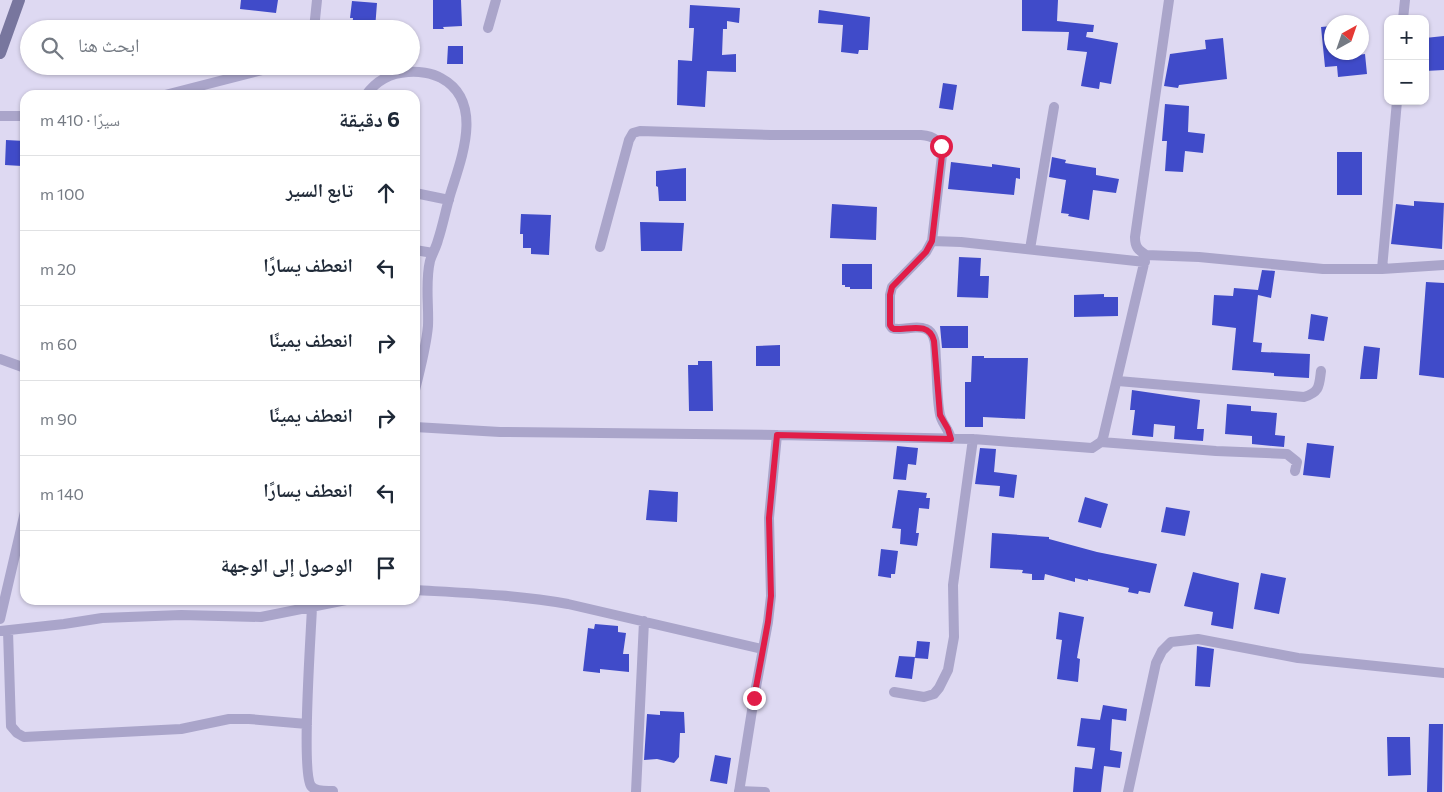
<!DOCTYPE html>
<html lang="ar">
<meta charset="utf-8">
<style>
:root{--surface:#fff;--page:#f2f2f3;--text:#1f2937;--muted:#747a83;--line:#e0e1e3}
body{margin:0;font-family:Commissioner,"Noto Naskh Arabic",sans-serif;background:var(--page);color:var(--text);direction:rtl}
.controls{position:absolute;right:15px;top:15px;display:grid;overflow:hidden;border-radius:10px;box-shadow:0 1px 4px #0004}
.controls button{width:45px;height:45px;display:grid;place-items:center;padding:0;border:0;border-bottom:1px solid var(--line);background:var(--surface);color:var(--text);font:25px sans-serif}
.compass{position:absolute;left:1324px;top:15px;width:45px;height:45px;border-radius:50%;background:var(--surface);box-shadow:0 1px 4px #0004;rotate:40deg}
.stop{position:absolute;width:15px;height:15px;margin:-11px;border:4px solid #e11d48;border-radius:50%;background:#fff}
.stop.end{background:#e11d48;border-color:#fff;box-shadow:0 1px 5px #0008}
.list{margin:0;padding:0;list-style:none}
h2{display:flex;justify-content:space-between;align-items:center;height:65px;margin:0;padding:0 20px;font-size:21px}
h2 small{font-size:16px;font-weight:400;color:var(--muted)}
.list li{display:grid;grid-template-columns:32px 1fr auto;gap:15px;align-items:center;box-sizing:border-box;height:75px;padding:0 20px;border-top:1px solid var(--line)}
.list b{display:block;font-size:19px;white-space:nowrap}
.list em{font-size:16px;font-style:normal;color:var(--muted)}
.icon{flex:none;width:28px;height:28px;fill:none;stroke:currentColor;stroke-width:2;stroke-linecap:round;stroke-linejoin:round}
.map{position:relative;flex:none;width:1444px;height:792px;overflow:hidden;direction:ltr}
.search{position:absolute;background:var(--surface);box-shadow:0 1px 4px #0004;left:20px;top:20px;width:400px;height:55px;display:flex;align-items:center;gap:12px;box-sizing:border-box;padding:0 18px;border-radius:28px;color:var(--muted);font-size:19px}
.panel{position:absolute;background:var(--surface);box-shadow:0 1px 4px #0004;left:20px;top:90px;width:400px;height:515px;border-radius:15px;direction:rtl}
.map>svg:first-child{display:block}
.building{fill:#404bc9}
.lines{fill:none;stroke-linecap:round;stroke-linejoin:round}
.street{stroke:#aaa5ca;stroke-width:10}
.secondary{stroke:#78769e;stroke-width:12}
.route{stroke:#e11d48;stroke-width:6}
</style>
<div class="map">
<svg width="1444" height="792" viewBox="0 0 1444 792">
<rect width="100%" height="100%" fill="#ded9f2"/>
<path class="building" d="M241,0H278L276,13L240,9Z
M433,0H461L462,26L443,27L444,29H433Z
M1022,0H1058L1057,21L1094,25L1093,32H1087L1086,37L1118,43L1111,84L1100,82L1099,89L1081,86L1087,52L1067,50L1069,32L1022,31Z
M352,1L377,3L375,29H352L353,18H350Z
M690,5L740,8L739,23L727,21V29H723L722,55L736,54V72L707,71L705,107L677,105L678,60L692,61L694,28H689Z
M819,10L870,17L868,50H859L858,54L841,52L843,25L818,23Z
M1332,26V52H1358V55L1365,54L1367,74L1338,77L1337,66L1325,67L1321,27Z
M1444,36V70L1425,71V38Z
M1223,38L1227,79L1179,85L1178,88L1164,86L1170,54L1206,49L1205,40Z
M448,46H463V64H447Z
M943,83L957,85L953,110L939,108Z
M1165,104L1189,106L1188,132L1205,134L1203,153L1185,151L1183,172L1165,171L1167,141H1162Z
M6,140L25,141V161H22V166L5,165Z
M1337,152H1362V195H1337Z
M1052,157L1066,160L1065,163L1096,168V175L1119,179L1116,193L1093,190L1089,220L1068,216L1069,214L1061,213L1066,180L1049,177Z
M951,162L992,167V164L1020,168V179L1016,178L1014,195L948,189Z
M686,168V201H659L658,187L656,186V171Z
M1414,201L1444,203L1442,249L1391,244L1396,204L1414,206Z
M832,204L877,207L876,240L830,238Z
M521,214L551,215L549,255L531,254V248H523V234H520Z
M640,222L684,223L682,251H641Z
M959,257L981,258L980,276H989L988,298L957,297Z
M842,264H872V289H850V287H845V285H842Z
M1262,270L1275,271L1271,298L1258,295L1253,342L1262,343L1261,352L1310,354L1309,378L1274,376V373L1232,370L1236,328L1212,325L1214,295L1233,296L1234,288L1258,290Z
M1426,282L1444,283V378L1419,375Z
M1104,294V297H1118V316L1074,317V295Z
M1311,314L1328,317L1324,341L1308,339Z
M940,326H968V348H942Z
M780,345V366H756V346Z
M1364,346L1380,348L1377,379H1360Z
M972,356H984V358H1028L1025,419L983,417V427H965V382H971Z
M698,361H712L713,411H689L688,365H698Z
M1132,390L1200,400L1197,429H1204L1203,441L1174,439L1175,426L1154,424L1153,437L1132,435L1135,410H1130Z
M1227,404L1251,406V411L1277,413L1275,435L1285,436L1284,447L1252,444V436L1225,434Z
M1307,443L1334,446L1330,478L1303,475Z
M897,446L918,448L916,465L908,464L906,480L893,479Z
M980,448L996,449L994,472L1017,475L1014,498L999,496L1000,486L975,484Z
M649,490L678,492L677,522L646,520Z
M898,490L927,493L926,498H930L929,509L919,508L916,533H919L917,546L900,544L901,529L892,528Z
M1085,497L1108,504L1101,528L1078,522Z
M1166,507L1190,511L1185,536L1161,532Z
M992,533L1049,537V539L1097,552L1157,564L1150,593L1139,591L1138,594L1128,592L1129,588L1088,579V581L1075,578V582L1045,574L1044,580H1032V574L1022,573L1023,570L990,568Z
M881,549L898,551L895,574H891V578L878,576Z
M1193,572L1239,583L1233,629L1211,625L1213,612L1184,606Z
M1261,573L1286,578L1279,614L1254,609Z
M1059,612L1084,617L1077,658L1080,659L1078,682L1057,679L1062,640L1056,639Z
M595,624L618,626V632L626,633L623,654H629V672L600,669V673L583,671L588,628L594,629Z
M917,641L930,642L928,659L915,658Z
M1197,646L1214,649L1210,687L1195,686Z
M899,656L915,657L912,679L895,677Z
M1103,705L1127,709L1126,721L1112,719L1110,750L1122,752L1120,768L1104,766L1101,792H1073L1075,767L1092,769L1095,748L1077,746L1081,718L1100,720Z
M660,711L684,712L685,733H680L679,757L674,763L657,759L644,760L647,714L660,715Z
M1429,724H1443L1442,792H1427Z
M1387,737H1410L1411,775L1388,776Z
M715,755L731,758L727,784L710,781Z"/>
<g class="lines">
<path class="street" d="M1169,0L1135,237C1135,247 1138,250 1146,255L1199,257L1323,269H1382L1444,265
M1403,19L1405,0
M488,28L496,0
M314,29L317,0
M165,95L278,66
M366,95C376,81 391,73 408,72C418,71 432,73 441,78C484,101 462,157 451,192C446,208 443,225 438,240C436,248 432,254 430,261C425,282 429,305 428,326C426,348 420,369 415,390
M0,116H25
M415,193L449,200
M932,241L926,252L892,287L890,295V325L892,328C902,332 915,324 926,329C937,333 935,351 936,360C937,373 937,409 941,418C944,426 949,430 951,439
M600,247L629,140L633,133L640,131L771,135H921C935,136 940,141 942,155L932,241L961,242L1145,262
M1030,249L1054,107
M415,250L433,253
M1382,269L1397,101
M0,359L25,368
M1118,381L1304,397C1320,392 1319,386 1321,371
M415,427L500,432L777,435L973,439L1092,448L1101,442L1103,438L1146,255
M1101,442L1216,451L1287,454L1297,462L1295,471
M415,590C466,593 518,595 568,604L762,649
M312,607C311,634 301,771 311,786C316,792 325,791 333,791
M0,619L25,512
M0,631L64,624L102,618L181,615L261,617L346,600
M8,631L11,726L17,733L24,737L181,729L229,719H249L307,724
M894,692L924,697L934,694L939,688L948,670L954,637L953,585L973,439
M739,791L765,792
M636,792L644,621
M739,792L754,698L768,622L771,596L769,518L777,435
M1128,792L1156,663L1162,651L1171,642L1198,639L1298,658L1444,673"/>
<path class="secondary" d="M0,53L19,0"/>
</g>
<g class="lines">
<path class="route" d="M754,698L768,622L771,596L769,518L777,435L951,439L948,429L940,415L934,341C929,321 909,330 894,329L892,328L890,325V295L892,287L926,252L932,241L942,155L941,146"/>
</g>
</svg>
<div class="controls">
<button>+</button>
<button>−</button>
</div>
<svg class="compass" viewBox="-18 -18 36 36"><path d="M0-13l5 13h-10z" fill="#e53935"/><path d="M0 13l5-13h-10z" fill="#747a83"/></svg>
<div class="stop" style="left:941px;top:146px"></div>
<div class="stop end" style="left:754px;top:698px"></div>
<div class="search"><svg class="icon" aria-label="search" viewBox="0 0 24 24"><circle cx="10" cy="10" r="6"/><path d="M15 15l6 6"/></svg>ابحث هنا</div>
<section class="panel">
<h2>6 دقيقة<small>سيرًا · 410 m</small></h2>
<ul class="list">
<li><svg class="icon" aria-label="ahead" viewBox="0 0 24 24"><path d="M12 20V5M6 11l6-6 6 6"/></svg><div><b>تابع السير</b></div><em>100 m</em></li>
<li><svg class="icon" aria-label="left" viewBox="0 0 24 24"><path d="M17 20v-9H6M10 6l-5 5 5 5"/></svg><div><b>انعطف يسارًا</b></div><em>20 m</em></li>
<li><svg class="icon" aria-label="right" viewBox="0 0 24 24"><path d="M7 20v-9h11M14 6l5 5-5 5"/></svg><div><b>انعطف يمينًا</b></div><em>60 m</em></li>
<li><svg class="icon" aria-label="right" viewBox="0 0 24 24"><path d="M7 20v-9h11M14 6l5 5-5 5"/></svg><div><b>انعطف يمينًا</b></div><em>90 m</em></li>
<li><svg class="icon" aria-label="left" viewBox="0 0 24 24"><path d="M17 20v-9H6M10 6l-5 5 5 5"/></svg><div><b>انعطف يسارًا</b></div><em>140 m</em></li>
<li><svg class="icon" aria-label="arrive" viewBox="0 0 24 24"><path d="M6 21V4h12l-3 4 3 4H6"/></svg><div><b>الوصول إلى الوجهة</b></div></li>
</ul>
</section>
</div>
